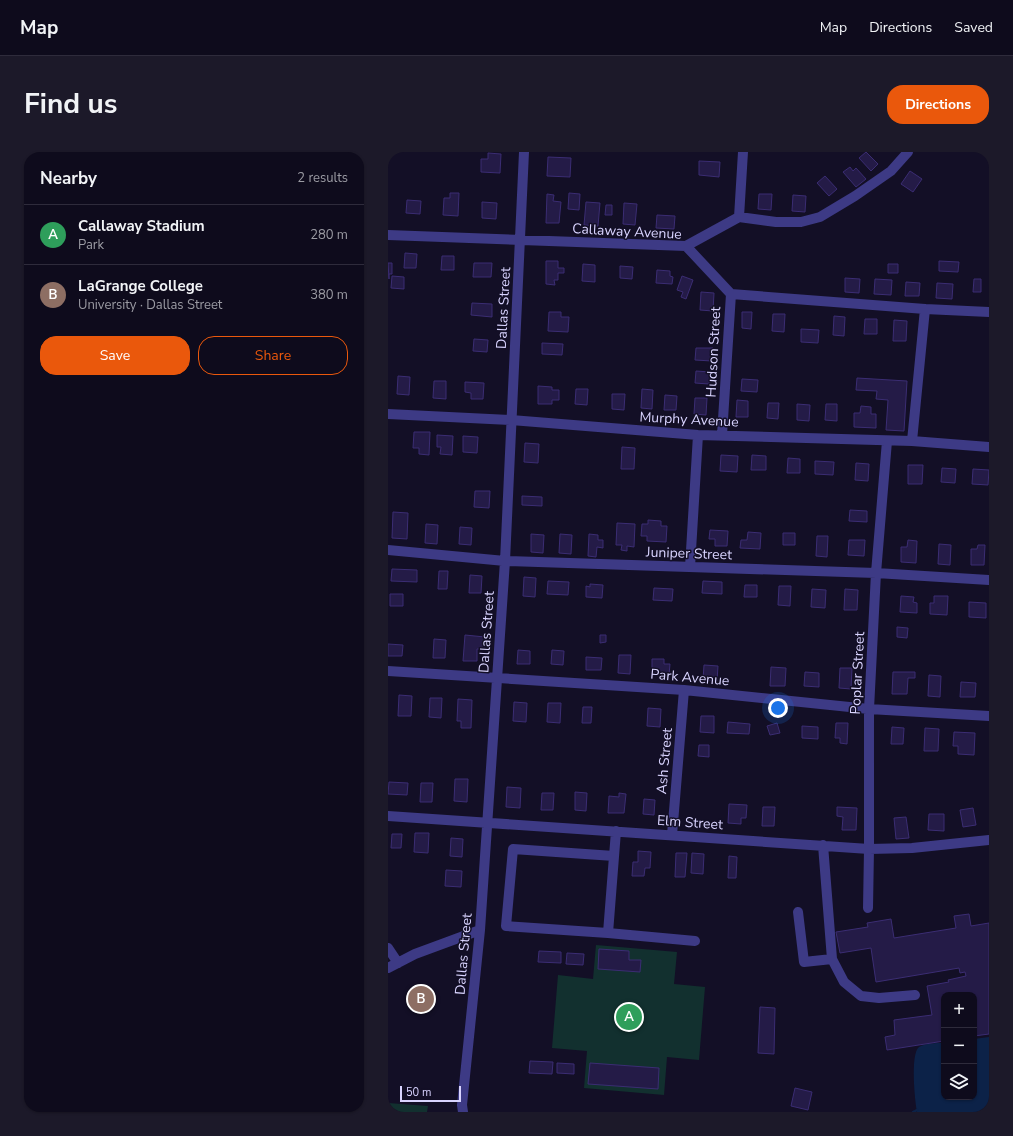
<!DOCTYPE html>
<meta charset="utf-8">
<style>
:root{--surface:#0e0b1c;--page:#1c1929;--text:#f1f3f6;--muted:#9b9ba3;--line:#2e2b3b;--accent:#ea580c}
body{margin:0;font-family:"Nunito Sans",sans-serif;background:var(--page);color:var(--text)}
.controls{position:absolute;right:12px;bottom:12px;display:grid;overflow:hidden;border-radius:8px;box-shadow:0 1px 3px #0004}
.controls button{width:36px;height:36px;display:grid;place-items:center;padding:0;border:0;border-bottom:1px solid var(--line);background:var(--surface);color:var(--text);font:20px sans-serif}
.scale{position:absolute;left:12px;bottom:10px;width:61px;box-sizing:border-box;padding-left:4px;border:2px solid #d9d4ff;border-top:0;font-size:11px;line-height:14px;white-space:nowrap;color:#d9d4ff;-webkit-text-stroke:3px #130f26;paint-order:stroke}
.you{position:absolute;left:390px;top:556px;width:14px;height:14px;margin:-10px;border:3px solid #fff;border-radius:50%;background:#1a73e8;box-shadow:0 0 0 6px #1a73e833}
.badge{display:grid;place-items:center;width:26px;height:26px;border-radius:50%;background:var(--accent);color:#fff;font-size:13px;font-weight:700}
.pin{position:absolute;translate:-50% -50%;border:2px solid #fff;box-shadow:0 1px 4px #0006}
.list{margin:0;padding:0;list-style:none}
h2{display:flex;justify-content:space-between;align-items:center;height:52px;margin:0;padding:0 16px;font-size:17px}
h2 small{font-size:13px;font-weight:400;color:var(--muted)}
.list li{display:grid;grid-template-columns:26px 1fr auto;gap:12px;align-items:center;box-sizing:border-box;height:60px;padding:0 16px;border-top:1px solid var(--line)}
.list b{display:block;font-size:15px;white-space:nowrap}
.list p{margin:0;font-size:13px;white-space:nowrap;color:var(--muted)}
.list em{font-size:13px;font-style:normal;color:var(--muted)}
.actions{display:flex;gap:8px;padding:12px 16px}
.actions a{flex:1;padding:9px 0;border:1px solid var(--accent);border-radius:16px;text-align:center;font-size:14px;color:var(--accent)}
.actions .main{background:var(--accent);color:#fff}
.icon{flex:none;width:22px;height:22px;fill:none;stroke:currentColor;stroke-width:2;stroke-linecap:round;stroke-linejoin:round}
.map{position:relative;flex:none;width:601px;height:960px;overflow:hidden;border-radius:16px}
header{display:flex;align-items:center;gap:24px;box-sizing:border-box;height:56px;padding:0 20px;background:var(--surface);border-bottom:1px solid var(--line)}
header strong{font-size:19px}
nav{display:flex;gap:22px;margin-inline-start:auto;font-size:14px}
.intro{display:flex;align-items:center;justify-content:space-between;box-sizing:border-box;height:96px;padding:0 24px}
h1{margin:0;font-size:28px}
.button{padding:10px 18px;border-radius:16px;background:var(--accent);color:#fff;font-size:14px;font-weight:700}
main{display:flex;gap:24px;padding:0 24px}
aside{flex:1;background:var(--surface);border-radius:16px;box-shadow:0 1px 3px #0004}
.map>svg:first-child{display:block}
.green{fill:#12302f}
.water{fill:#0c2248}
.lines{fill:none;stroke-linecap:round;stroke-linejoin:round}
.stream{stroke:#0c2248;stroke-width:2.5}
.building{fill:#241b47;stroke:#3b2d73}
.minor{stroke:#3d3a85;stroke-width:10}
.labels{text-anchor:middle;stroke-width:3;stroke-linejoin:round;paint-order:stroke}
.street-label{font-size:14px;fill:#d9d4ff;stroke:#130f26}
</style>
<header>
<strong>Map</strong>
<nav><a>Map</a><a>Directions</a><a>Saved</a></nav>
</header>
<div class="intro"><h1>Find us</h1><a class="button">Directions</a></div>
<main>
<aside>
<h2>Nearby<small>2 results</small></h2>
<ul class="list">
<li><span class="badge" style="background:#2e9e5b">A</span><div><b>Callaway Stadium</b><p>Park</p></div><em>280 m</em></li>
<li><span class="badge" style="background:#8d6e63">B</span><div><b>LaGrange College</b><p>University · Dallas Street</p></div><em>380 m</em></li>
</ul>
<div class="actions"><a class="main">Save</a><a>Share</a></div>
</aside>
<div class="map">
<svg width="601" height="960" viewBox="0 0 601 960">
<rect width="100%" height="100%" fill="#130f26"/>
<path class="green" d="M208,793L289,800L286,832L317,835L311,908L279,905L276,943L196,936L199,899L164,896L170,823L205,827Z
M0,951L40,954L39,960H0Z"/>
<path class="water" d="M601,885V960H529C527,949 522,902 531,895C537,891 549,891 556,891V945H586V887Z"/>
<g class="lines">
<path class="stream" d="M525,960L529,958"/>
</g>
<path class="building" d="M478,0L490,12L483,19L471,6Z
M100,1L113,2L112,21L93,20V7H100Z
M160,5L183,6L182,25L159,24Z
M311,9L332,10L331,25L311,23Z
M462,15L465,19L468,16L478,27L468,35L455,20Z
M522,19L534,27L525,40L513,32Z
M437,24L449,37L441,44L429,31Z
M62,41H71L70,64L55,63L56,46H62Z
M181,41L192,42L191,58L180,57Z
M159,42L166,43L165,49L173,50L171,71H158Z
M371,42H384L383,58L370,57Z
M405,43L418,44L417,60L404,59Z
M19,48L33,49L32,62L18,61Z
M94,50L109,51L108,67L94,66Z
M198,50L212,51L210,74L196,73Z
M236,51L249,52L247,73L235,72Z
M218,53H224V63H217Z
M269,63L287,64L286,77L268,76Z
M17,101L29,102L28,116H16Z
M54,104H66V118H53Z
M158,109H170V116H176V121H170V128H166L167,133L158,132Z
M551,109L571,110L570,120L551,119Z
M0,111H4V122H1V127Z
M86,111H104L103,125H85Z
M195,112L207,113V130L194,129Z
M500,112H510V121H500Z
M232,114L245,115L244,127L232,126Z
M269,118L282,119V124L285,125L284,132L268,131Z
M4,124L16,125V137L3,136Z
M294,124L305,128L298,147L293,145L295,140L289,138Z
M457,126L472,127L471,141L457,140Z
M487,127L504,128L503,143L486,142Z
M586,127H593V140H585Z
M518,130L532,131L531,144H517Z
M549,131L565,132L564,147L548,146Z
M313,140L326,141L325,159L312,158Z
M84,151L104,152V165L83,163Z
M161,160H173V165H181L180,180L160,179Z
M354,160H364L363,177L354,176Z
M385,162H397L396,180L384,179Z
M446,164L457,165L456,184L445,183Z
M477,167H489V182H476Z
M506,168L519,169L518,189H505Z
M413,177L431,178L430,191L413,190Z
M86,187L100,188L99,200L85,199Z
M154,191L175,192L174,203L154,202Z
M308,196H325L324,209L307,208Z
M308,219L322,220L321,232L307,231Z
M10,224L22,225L21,243L9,242Z
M469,226L519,229L516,279L498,278L500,248L488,247L489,239L468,238Z
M354,227L370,228L369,240L353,239Z
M46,229H58V247L45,246Z
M77,230L96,231L95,247H83V241L77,240Z
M150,234L164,235V238H171V248H164V252H150Z
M188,237H200L199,253L187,252Z
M254,237L265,238L264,257L253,256Z
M224,242H237L236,258L224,257Z
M277,243L289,244L288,258H276Z
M307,246H319L318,263L306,262Z
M349,248L360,249V265H348Z
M380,251H391L390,267L379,266Z
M409,252L422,253L421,269L409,268Z
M438,252H449V269L437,268Z
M473,254L483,255V262H488V276L466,275V261H472Z
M26,280H42L41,303L31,302V296H25Z
M49,283L65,284L64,303L52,302L53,295H49Z
M75,284L90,285L89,301L75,300Z
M137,291L151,292L150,311L136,310Z
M234,295L247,296L246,317H233Z
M333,303L350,304L349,320L332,319Z
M364,303L378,304V318H363Z
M400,306L412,307V321H399Z
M427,309L446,310L445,323L427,322Z
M468,311L481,312L480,329L467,328Z
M520,313H535L534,332H520Z
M554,316L568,317L567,331L553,330Z
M585,317L601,318L600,333L584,332Z
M87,339H102L101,356L86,355Z
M134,344L154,345V354L134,353Z
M462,358L479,359V370L461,369Z
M5,360L20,361L19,387L4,386Z
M260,368L273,369V374H279L278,390L259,389V384H253L254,372H260Z
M229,371L247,372L246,395L239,394V399L233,398L234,393H228Z
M38,372L50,373L49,392L37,391Z
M72,375L84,376L83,393L71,392Z
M322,378L340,379L339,394H327V387H321Z
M360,380L373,381L372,397L352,396L353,388H359Z
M395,381H407V393H395Z
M143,382L156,383L155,401L143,400Z
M172,382L184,383L183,402L171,401Z
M201,382L210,383V388H215V396L209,395L208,405L200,404Z
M429,384H440L439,405L428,404Z
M461,388H477L476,404L460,403Z
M520,388L529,389L528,411L513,410V395H519Z
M551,392L563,393L562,413L550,412Z
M590,393H597L596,413H583V397H589Z
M4,417L29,418V430L3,429Z
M51,419H60L59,437H50Z
M82,423L94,424L93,441H81Z
M136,425L148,426L147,445L135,444Z
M160,429L181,430L180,443L159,442Z
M315,429L334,430V442L314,441Z
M202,432L215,433L214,446L198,445V434L202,435Z
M357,433H369V445H356Z
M391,434H403L402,454L390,453Z
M266,436L285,437L284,449L265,448Z
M424,437L438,438L437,456L423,455Z
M457,437L470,438L469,458H456Z
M2,442H15V454H2Z
M513,444L526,445L525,450L529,451V461L512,460Z
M546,444H560L559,463L542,462V451H546Z
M581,450L598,451V466L581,465Z
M509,475L520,476L519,486L509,485Z
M77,483L97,485L96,497H89V509H75Z
M212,483H218V490L212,491Z
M46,487L58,488L57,506H45Z
M0,492L15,493L14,504H0Z
M130,498L142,499V512H129Z
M164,498L176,499L175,513L163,512Z
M231,503H243L242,522L230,521Z
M198,505L214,506L213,518H198Z
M264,507H276V512H282L281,523L264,522Z
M316,513L330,514L329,529L315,528Z
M383,515L398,516L397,534H382Z
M452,516H464L463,537L451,536Z
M417,520L431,521V535L416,534Z
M505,520H527V526H520L519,542H504Z
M541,523L553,524L552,545L540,544Z
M573,530L588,531L587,545H572Z
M11,543L24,544L23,564H10Z
M42,546H54L53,566L41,565Z
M70,547L84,548L83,576H73V569H69Z
M126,550L139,551L138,570L125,569Z
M160,551H173L172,571L159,570Z
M195,555H204L203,571H194Z
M260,556L273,557L272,575L259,574Z
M313,564H326V581L312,580Z
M340,570L362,572L361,582L339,581Z
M389,571L392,581L382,583L379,574Z
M448,571H460L459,592L452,591V586H447Z
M414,574L430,575V587L414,586Z
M504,575L516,576L515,592H503Z
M537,576L551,577L550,599H536Z
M566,580L587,581L586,603L570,602V594H565Z
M311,593H321V605L310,604Z
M67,627H80L79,650L66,649Z
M1,630L20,631L19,643L0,642Z
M33,631H45L44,650H32Z
M119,635L133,636L132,656L118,655Z
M187,640L199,641L198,659L187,658Z
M154,641H166L165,658H153Z
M231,641L238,642L236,661H220L221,644L231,645Z
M256,647L267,648L266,663L255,662Z
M341,652L359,653L358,666H353V672L340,671Z
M375,655H387L386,674H374Z
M449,655L469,656L468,678H454L455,665L449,664Z
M585,656L588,673L575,675L572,658Z
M541,662H556V679L540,678Z
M518,665L521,686L508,687L506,666Z
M27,681H41L40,701L26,700Z
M4,682H14L13,696H3Z
M63,686L75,687L74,705L62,704Z
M250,699L263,700L262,716H257L256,724H244L245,710H250Z
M288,701H299L297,725H287Z
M304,701L316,702L315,722L303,721Z
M341,704L349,705L348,726H340Z
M58,718L74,719L73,735L57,734Z
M581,762L583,774L601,771V882L586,884V843H556V889L499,898L497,885L507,883L506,868L544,863L539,834L561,830L560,828L578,824L577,820L572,821L571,816L488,830L483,796L452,801L448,780L480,775L479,771L503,767L506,786L568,776L566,764Z
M211,797L241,799V808H253L252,820L210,817Z
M151,799L173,800V811L150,810Z
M179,801L196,802L195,813L178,812Z
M372,855L387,856L386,902L370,901Z
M142,909L165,910L164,922L141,921Z
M169,911L186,912V922L169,921Z
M202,911L271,916L270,937L200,932Z
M407,936L424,940L420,958L403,954Z"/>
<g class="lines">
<path class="minor" d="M351,65L355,0
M0,83L298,94L343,142L537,157L601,160
M298,94L351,65L388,70H413L432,65L467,44L503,19L520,0
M0,262L123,268L310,283L524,289L601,295
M334,283L343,142
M524,289L537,157
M0,398L117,409L488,421L601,428
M302,415L310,283
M0,519L296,538L481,557L601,564
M0,664L481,697L524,696L601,688
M284,683L296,538
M435,693L444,807L456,830L473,844L491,846L527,843
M226,704L125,697L118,774L220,781L228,679
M480,756L481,697V557L488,421L499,289
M410,760L416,810L444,807
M220,781L307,789
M0,796L10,811
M0,816L27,802L92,778
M75,960L74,953L92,778L117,409L136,0"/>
</g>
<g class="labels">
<g class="street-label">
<text transform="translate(239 79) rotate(3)" y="5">Callaway Avenue</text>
<text transform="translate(115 156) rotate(-87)" y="5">Dallas Street</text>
<text transform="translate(325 200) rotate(-87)" y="5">Hudson Street</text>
<text transform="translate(301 267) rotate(3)" y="5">Murphy Avenue</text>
<text transform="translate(301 401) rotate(2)" y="5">Juniper Street</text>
<text transform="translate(98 480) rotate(-86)" y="5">Dallas Street</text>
<text transform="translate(469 521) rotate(-87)" y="5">Poplar Street</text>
<text transform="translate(302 525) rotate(5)" y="5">Park Avenue</text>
<text transform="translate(276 609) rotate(-85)" y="5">Ash Street</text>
<text transform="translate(302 670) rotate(4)" y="5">Elm Street</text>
<text transform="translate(75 802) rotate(-85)" y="5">Dallas Street</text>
</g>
</g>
</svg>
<div class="controls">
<button>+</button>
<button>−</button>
<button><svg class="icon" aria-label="layers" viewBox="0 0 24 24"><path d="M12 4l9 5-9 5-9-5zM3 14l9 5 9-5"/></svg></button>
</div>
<div class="scale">50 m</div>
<div class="you"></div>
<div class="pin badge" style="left:241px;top:865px;background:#2e9e5b">A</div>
<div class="pin badge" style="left:33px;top:847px;background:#8d6e63">B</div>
</div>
</main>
